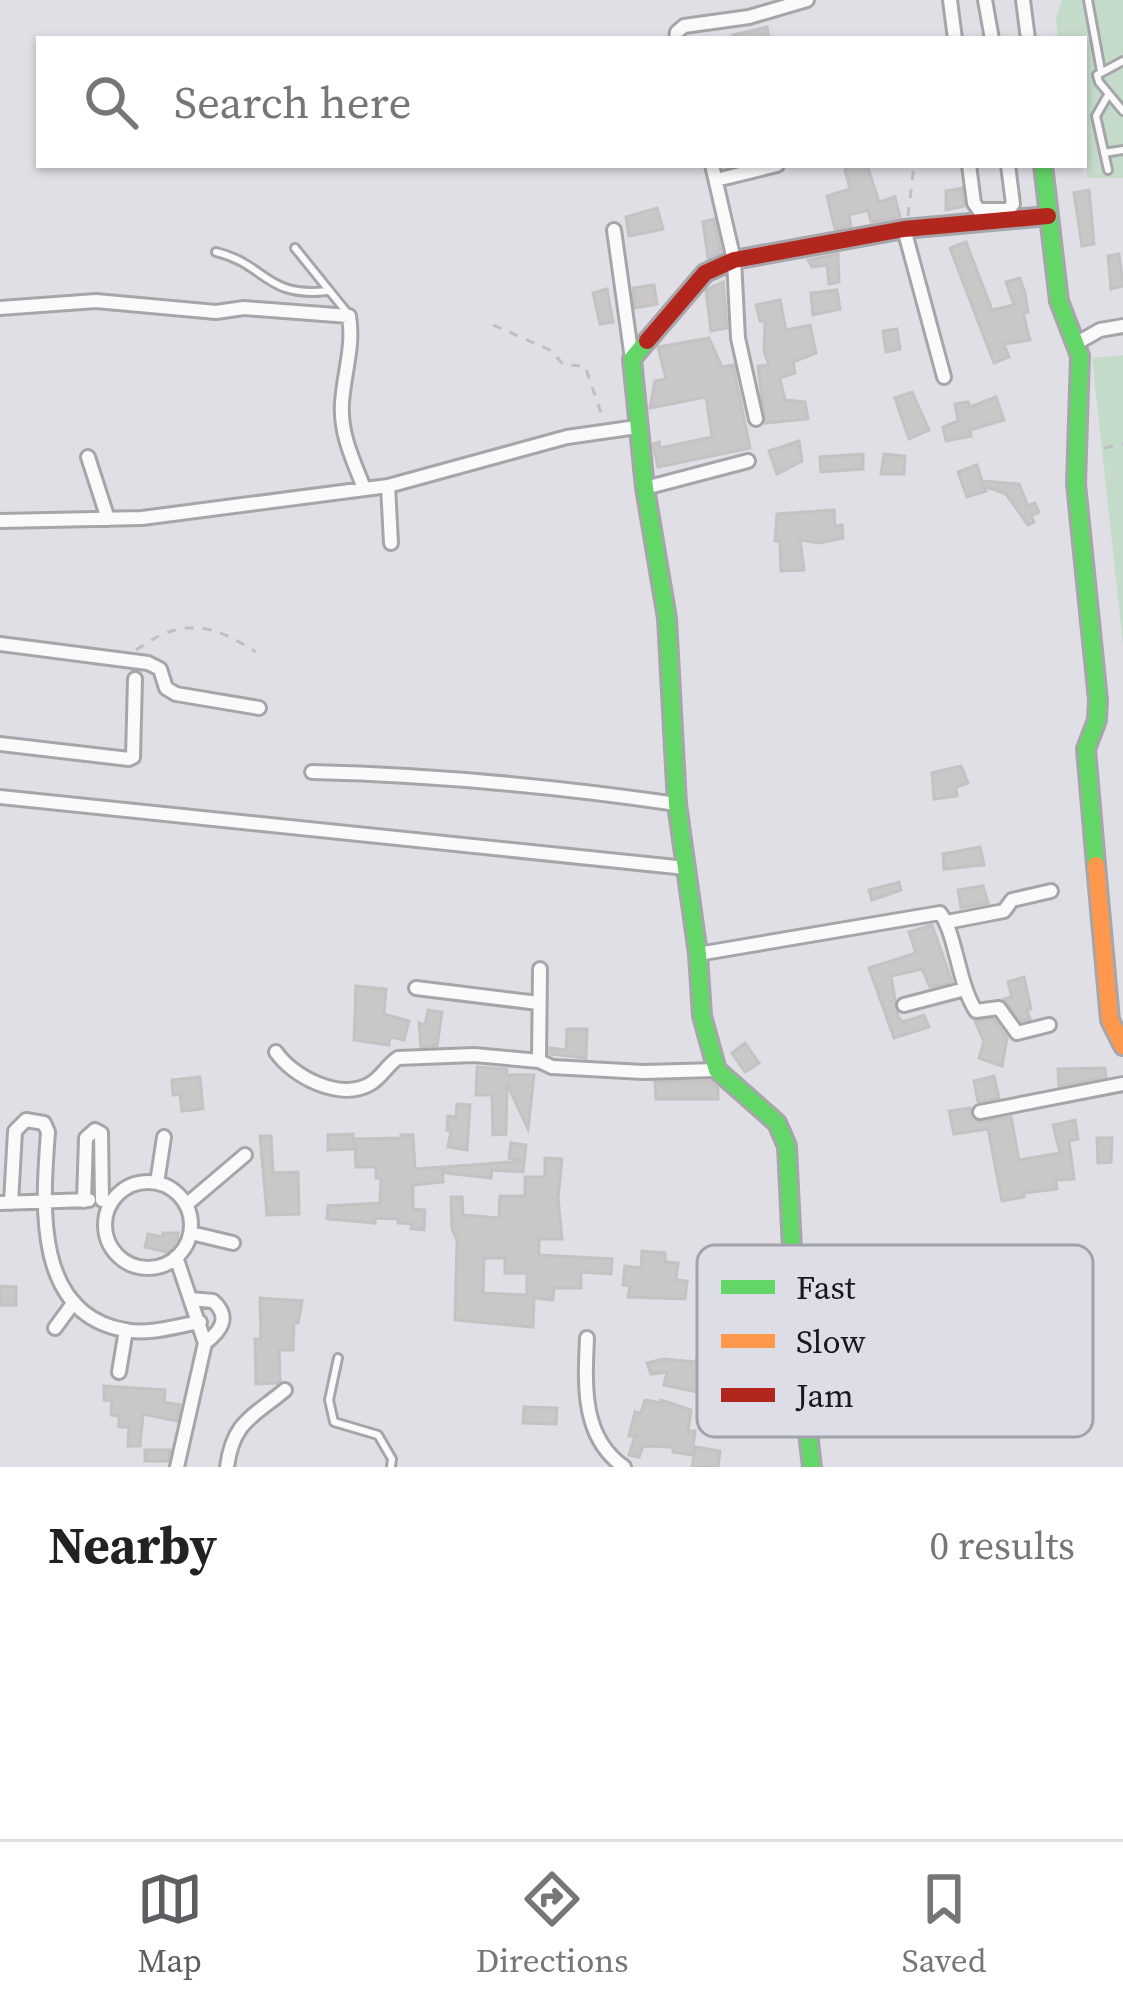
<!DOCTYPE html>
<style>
:root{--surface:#fff;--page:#f2f2f2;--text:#222;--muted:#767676;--line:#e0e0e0;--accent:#5e5e62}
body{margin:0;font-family:"Source Serif 4",serif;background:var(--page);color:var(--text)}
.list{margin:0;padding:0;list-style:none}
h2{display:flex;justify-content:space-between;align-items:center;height:156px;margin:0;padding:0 48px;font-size:51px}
h2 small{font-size:39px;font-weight:400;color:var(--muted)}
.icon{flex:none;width:66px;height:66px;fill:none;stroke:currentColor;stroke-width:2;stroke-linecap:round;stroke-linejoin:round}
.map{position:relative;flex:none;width:1123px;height:1467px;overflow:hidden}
.search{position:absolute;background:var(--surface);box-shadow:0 3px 9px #0004;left:36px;right:36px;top:36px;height:132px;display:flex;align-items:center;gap:30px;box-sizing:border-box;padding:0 42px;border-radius:0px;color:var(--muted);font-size:45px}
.sheet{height:372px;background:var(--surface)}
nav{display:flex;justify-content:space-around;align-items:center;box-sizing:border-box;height:168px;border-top:3px solid var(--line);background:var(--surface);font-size:33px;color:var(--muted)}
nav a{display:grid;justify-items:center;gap:6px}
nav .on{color:var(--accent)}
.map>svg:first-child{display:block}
.green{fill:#c4dbca}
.building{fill:#cac7c9;stroke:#c4c2c3;stroke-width:3;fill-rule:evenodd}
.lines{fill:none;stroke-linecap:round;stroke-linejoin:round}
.lane-casing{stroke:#a6a6aa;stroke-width:12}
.street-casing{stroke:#a6a6aa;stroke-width:18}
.fast-casing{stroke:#a6a6aa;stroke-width:22}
.slow-casing{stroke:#a6a6aa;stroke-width:22}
.jam-casing{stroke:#a6a6aa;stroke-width:22}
.path{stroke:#c0c0c2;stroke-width:3;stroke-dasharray:9 9;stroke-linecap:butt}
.lane{stroke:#fafafb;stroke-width:6}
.street{stroke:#fafafb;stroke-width:12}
.fast{stroke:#63d668;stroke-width:16}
.slow{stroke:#ff974d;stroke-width:16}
.jam{stroke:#b3261e;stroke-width:16}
.key{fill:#dddde7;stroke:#a2a2aa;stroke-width:3}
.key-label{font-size:33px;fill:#18181c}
</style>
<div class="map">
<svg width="1123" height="1467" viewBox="0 0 1123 1467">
<rect width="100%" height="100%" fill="#dfdfe5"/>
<path class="green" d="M1062,0H1123V178H1087L1084,39H1058L1056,18Z
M1123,355V644L1092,358Z"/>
<path class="building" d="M767,27L769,39H733V35Z
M849,165H867L879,202L895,197L900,217L871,222L868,210L849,215L851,226L835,229L827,196L850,189L845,170Z
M962,188L964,206L946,210V191Z
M1089,190L1094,244L1082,246L1074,193Z
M657,208L663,229L629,236L626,217Z
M714,219L721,252L708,258L703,222Z
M966,242L992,310L1014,305L1006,282L1020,278L1025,293L1028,312L1023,313L1030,340L1004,344L1009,357L994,363L950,248Z
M838,254L839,282L829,284L827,265L812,267L808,260Z
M1119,254L1123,286L1111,289L1108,256Z
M723,282L727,328L711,331L706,290Z
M654,285L657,304L635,308L633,288Z
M607,289L613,322L600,324L593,293Z
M837,290L840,309L813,315L811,293Z
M780,300L786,330L810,325L816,353L793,362L795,373L780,378L785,400L805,402L808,419L765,423L758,366L769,365L764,351L765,321H760L756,305Z
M897,329L900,349L886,352L883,331Z
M709,338L722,367L733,365L750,448L658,467L653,444L659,442L660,448L712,437L706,397L650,408L655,381L666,379L658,347Z
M912,392L929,430L909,439L895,398Z
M996,397L1004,420L970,430L971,436L946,441L943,427L958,421L955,404L968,402L970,407Z
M799,441L802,461L777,474L769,451Z
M863,454V469L821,472L820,457Z
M884,454L905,456L904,474H881Z
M977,465L982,481L1019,484L1028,506L1035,503L1039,512L1031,516L1034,522L1028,525L1006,494L984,486L986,491L967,497L958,472Z
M834,510L835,526L842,525L843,538L819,543L800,540L804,570L781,571L780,541H775L777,514Z
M961,766L968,783L956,787L957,796L934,799L932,773Z
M980,847L984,865L944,869L943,854Z
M899,882L901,890L872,900L869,890Z
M983,886L988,903L961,908L958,890Z
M932,925L952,982L930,987L922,969L891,976L898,1017L903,1022L924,1015L929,1027L894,1038L869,968L916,953L909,932Z
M1024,977L1031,1009L1027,1010L1030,1019L1021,1021L1004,999L1012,997L1008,982Z
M356,986L386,989L384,1014L409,1021L404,1040L390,1037L389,1045L354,1040Z
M428,1010L442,1012L437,1046L421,1047L419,1023L425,1025Z
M994,1019L1007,1038L1002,1066L979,1058L984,1042L975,1021Z
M567,1029H587L586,1058L550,1054V1048L566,1050Z
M745,1043L759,1063L745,1072L732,1053Z
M477,1067L507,1069L506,1075H534L528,1129L507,1084L506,1134L493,1135L492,1095H476Z
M1105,1068L1106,1077L1059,1086L1058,1069Z
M994,1076L999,1098L978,1102L974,1081Z
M200,1077L203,1109L182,1111L180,1094L173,1095L172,1080Z
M710,1081L718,1088V1099H656L655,1082Z
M457,1104L470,1105L467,1150L448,1147L451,1130H447L448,1116L456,1117Z
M970,1108L971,1118L978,1122L1011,1117L1019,1160L1060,1153L1053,1125L1075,1120L1078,1139L1069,1141L1074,1179L1056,1180L1057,1189L1024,1193V1197L1002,1201L988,1129L954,1134L949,1111Z
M353,1134V1149L328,1150V1135Z
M401,1135H413L415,1169L442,1167L443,1182L413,1185V1209L425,1210L424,1230L411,1229L412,1224L398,1223L399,1219L375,1218V1223L327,1219L328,1206L380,1203L381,1178H376V1167H356L355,1139L401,1138Z
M260,1136H271L273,1173L298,1172L299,1214L267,1215Z
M1097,1138H1112L1111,1162L1098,1163Z
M511,1143L526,1145L523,1172L492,1170L491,1178L445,1173V1167L524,1161L509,1158Z
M545,1158L562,1159L558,1198L562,1239H539V1255L612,1259L611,1274L581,1272V1288H554L553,1300L534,1298L533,1327L455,1320L457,1240L452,1229L451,1197H462L463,1215L499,1218L500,1196H525V1177H545ZM484,1258H505V1273H527V1295L483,1293Z
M163,1233H178V1247L167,1252L145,1247L148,1234L163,1237Z
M642,1251L665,1253V1262L678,1263L676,1280L687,1281L685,1299L628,1297L630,1286L623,1285L625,1266L641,1268Z
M0,1286L16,1287V1305H0Z
M260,1298L302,1301L298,1323H294L293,1350H279L280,1381L277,1383L256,1384L255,1339H261Z
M699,1349L764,1363L755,1404L664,1385L667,1372L651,1374L647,1363L663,1359L696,1362Z
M104,1386L165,1390L164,1402L180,1405L177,1421L143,1414L140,1446H128L129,1427H119V1416L111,1415L112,1401L104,1400Z
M645,1400L661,1403V1400L691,1410L688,1431H695L692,1455L673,1452V1447L643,1446L639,1457L629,1455L635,1436H629L635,1412L641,1413Z
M524,1407L557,1408L556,1424L523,1423Z
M696,1447L720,1451L718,1467H692Z
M145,1450H170L168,1461H145Z"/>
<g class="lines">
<defs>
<path id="lane" d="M1088,0L1101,71
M1123,61L1097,75L1099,82L1123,111
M1104,153L1123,150
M1108,170L1096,116L1108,95
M295,248L349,315
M216,252C266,264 265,298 327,291
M338,1358L329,1400L334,1422L378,1435L392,1459L391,1467"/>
<path id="street" d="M950,0L955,39
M985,0L992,39
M1023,0L1028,39
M676,39L677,32L684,26L749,17L807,0
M712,165L734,260L738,338L756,419
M969,165L974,203L979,210H1008L1013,204L1008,165
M716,180L777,165
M904,229L944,377
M614,230L632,359
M0,308L96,301L216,312L244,308L349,316C354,347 344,372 342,403C340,434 353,460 364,488
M1077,343L1100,330L1123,326
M88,457L108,519
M388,486L391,543
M645,488L748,461
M0,521L142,518L388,486L567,437L637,427
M0,644L148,663L160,669L166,688L176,694L259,708
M0,744L129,759L133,757L135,679
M312,772C438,775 553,786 677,804
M0,797L686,868
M947,922L1004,911L1012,900L1051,891
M698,954L940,913C956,933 958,984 976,1011L999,1008L1017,1033L1049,1025
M540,969L539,1061L552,1067L643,1072L717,1070
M416,988L538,1003
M904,1005L965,989
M276,1052C293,1077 340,1101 370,1084C382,1077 387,1065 398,1058L474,1055L539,1061
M980,1112L1123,1084
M105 1225a43 43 0 1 1 86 0a43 43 0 1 1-86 0Z
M157,1183L164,1137
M84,1201L86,1138L95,1130L101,1133L102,1200
M0,1203L89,1200
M11,1203L15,1131L26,1120L44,1123L48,1132C43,1201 32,1314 125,1330C149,1335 176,1326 200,1322
M186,1205L245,1155
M191,1233L233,1243
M176,1257L205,1343L177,1467
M191,1299L213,1301C231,1317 221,1331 205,1343
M55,1328L74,1302
M587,1338C585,1384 581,1437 624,1467
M119,1372L126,1330
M227,1467C233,1421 253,1417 285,1390"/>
<path id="fast" d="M1043,165L1059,301L1080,356L1076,484L1098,700L1097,720L1086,749L1096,865
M647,341L632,359L645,488L667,618L677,804L698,954L702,1016L717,1070L777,1123L787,1146L796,1332L812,1467"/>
<path id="slow" d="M1096,865L1110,1020L1123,1046"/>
<path id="jam" d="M647,341L705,273L734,260L904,229L1048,216"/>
</defs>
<use href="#lane" class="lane-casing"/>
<use href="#street" class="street-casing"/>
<use href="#fast" class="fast-casing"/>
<use href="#slow" class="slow-casing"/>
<use href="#jam" class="jam-casing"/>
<path class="path" d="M908,216L914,165
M493,325L550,350L564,365L585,366L603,419
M1104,448L1123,444
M136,650C182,617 211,623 256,652"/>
<use href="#lane" class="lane"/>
<use href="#street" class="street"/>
<use href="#fast" class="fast"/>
<use href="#slow" class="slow"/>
<use href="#jam" class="jam"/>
</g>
<rect x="697" y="1245" width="396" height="192" rx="18" class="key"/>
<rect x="721" y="1280" width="54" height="14" fill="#63d668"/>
<rect x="721" y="1334" width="54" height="14" fill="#ff974d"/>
<rect x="721" y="1388" width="54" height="14" fill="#b3261e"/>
<g class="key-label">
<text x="796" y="1299">Fast</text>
<text x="796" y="1353">Slow</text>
<text x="796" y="1407">Jam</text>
</g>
</svg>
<div class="search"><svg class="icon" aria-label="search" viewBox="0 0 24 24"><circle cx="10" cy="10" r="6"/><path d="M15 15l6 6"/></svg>Search here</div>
</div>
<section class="sheet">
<h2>Nearby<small>0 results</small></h2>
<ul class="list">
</ul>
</section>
<nav>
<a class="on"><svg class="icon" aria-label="map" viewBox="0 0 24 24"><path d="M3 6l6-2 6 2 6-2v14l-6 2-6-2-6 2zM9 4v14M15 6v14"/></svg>Map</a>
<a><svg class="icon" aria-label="directions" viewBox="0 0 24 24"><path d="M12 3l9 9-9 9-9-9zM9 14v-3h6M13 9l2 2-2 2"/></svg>Directions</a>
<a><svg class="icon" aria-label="saved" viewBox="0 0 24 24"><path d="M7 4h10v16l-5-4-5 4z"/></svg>Saved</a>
</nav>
